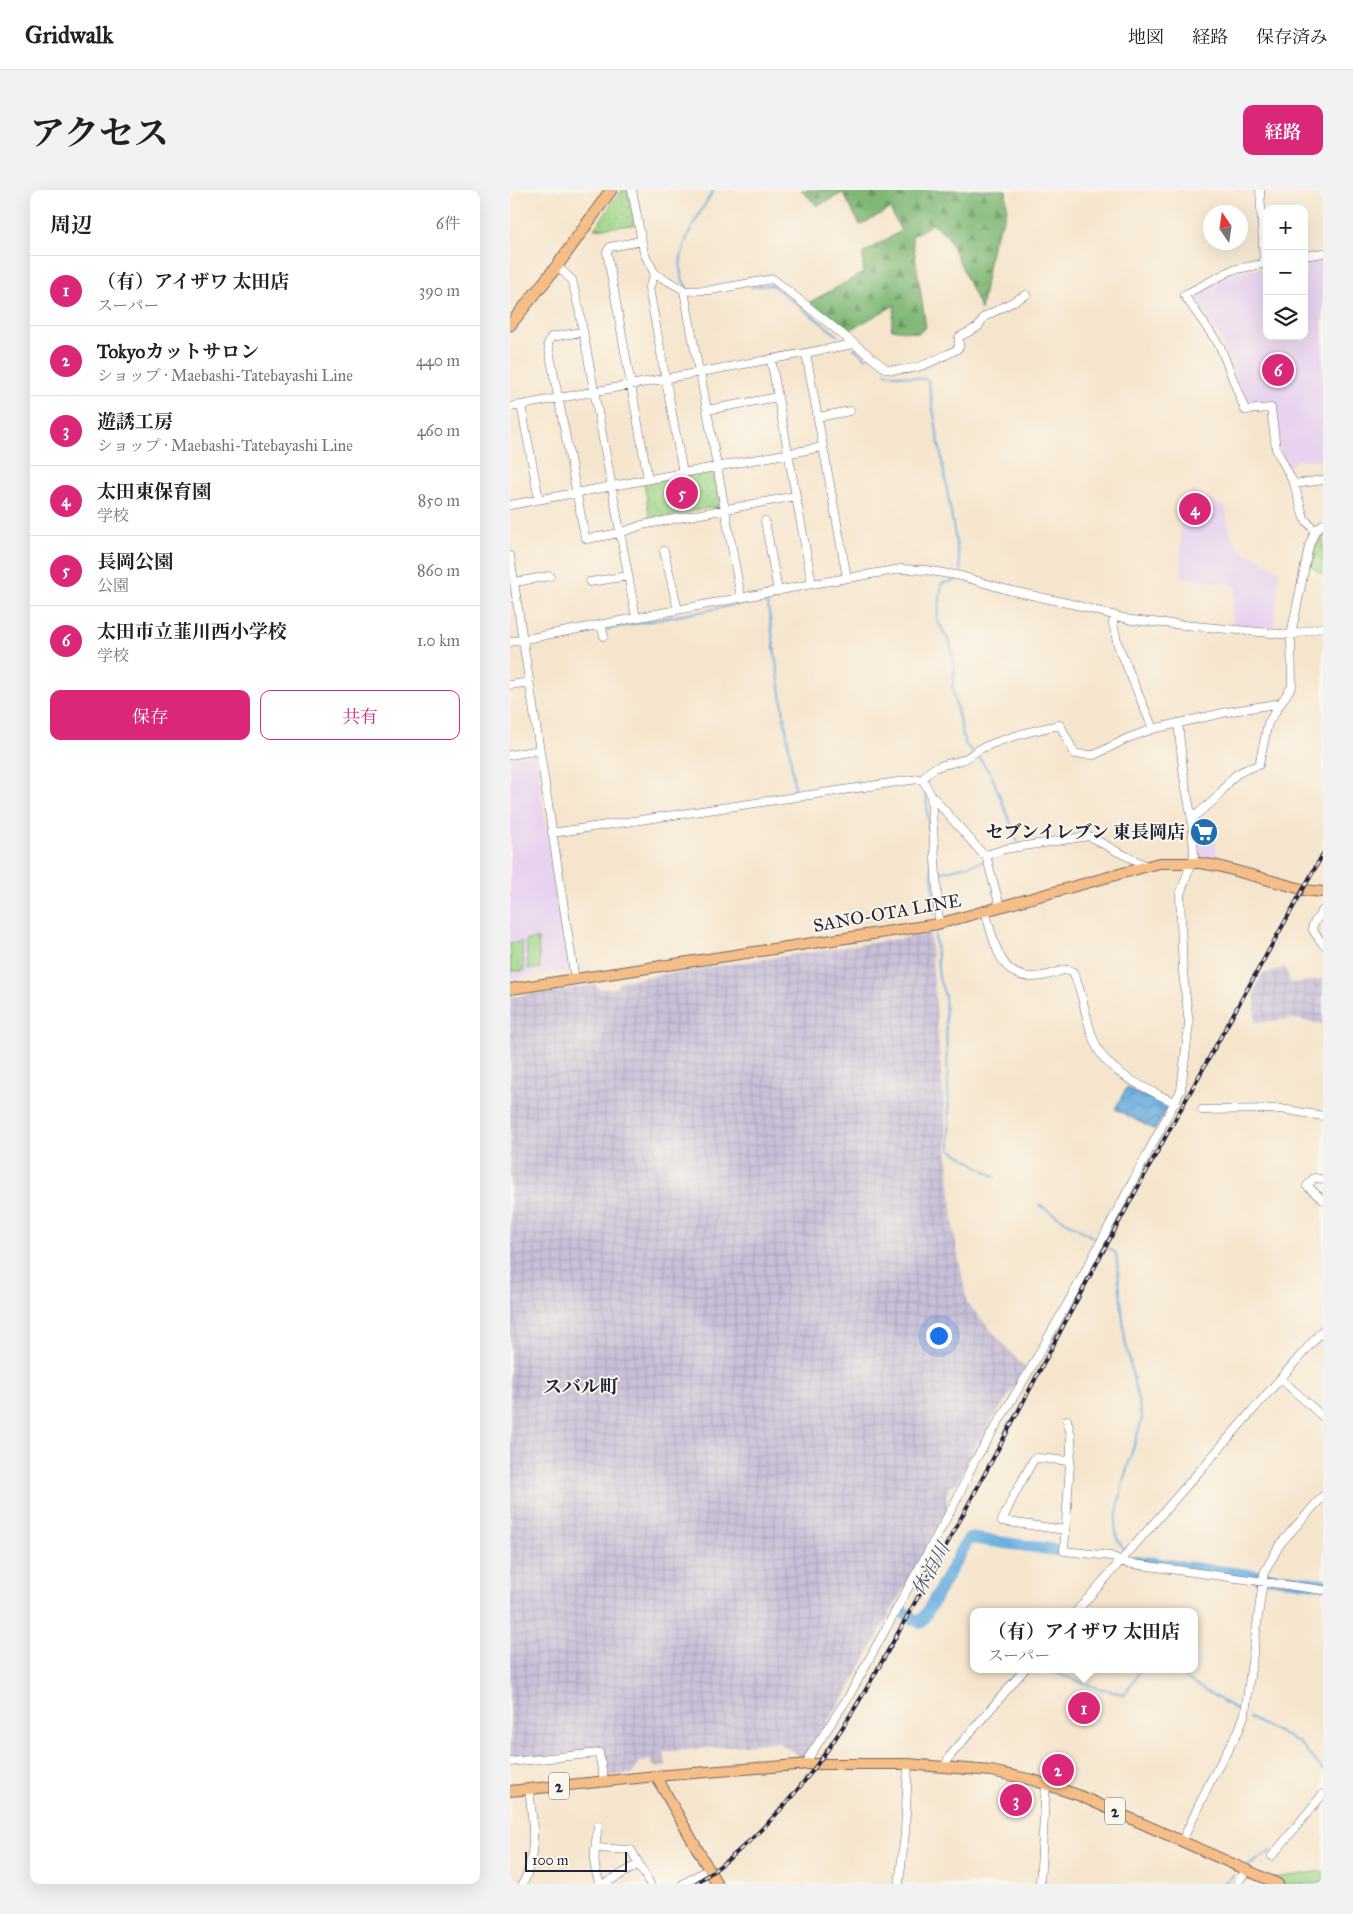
<!DOCTYPE html>
<html lang="ja">
<meta charset="utf-8">
<style>
:root{--surface:#fff;--page:#f2f2f2;--text:#202124;--muted:#757577;--line:#e0e0e0;--accent:#db2777}
body{margin:0;font-family:"IM FELL Great Primer","Noto Serif JP",serif;background:var(--page);color:var(--text)}
.controls{position:absolute;right:15px;top:15px;display:grid;overflow:hidden;border-radius:10px;box-shadow:0 5px 20px #0002}
.controls button{width:45px;height:45px;display:grid;place-items:center;padding:0;border:0;border-bottom:1px solid var(--line);background:var(--surface);color:var(--text);font:25px sans-serif}
.compass{position:absolute;left:693px;top:15px;width:45px;height:45px;border-radius:50%;background:var(--surface);box-shadow:0 5px 20px #0002;rotate:347deg}
.scale{position:absolute;left:15px;bottom:12px;width:102px;box-sizing:border-box;padding-left:5px;border:2px solid #22223b;border-top:0;font-size:14px;line-height:18px;white-space:nowrap;color:#22223b;-webkit-text-stroke:4px #fbf7ec;paint-order:stroke}
.you{position:absolute;left:428px;top:1145px;width:18px;height:18px;margin:-12px;border:4px solid #fff;border-radius:50%;background:#1a73e8;box-shadow:0 0 0 8px #1a73e833}
.badge{display:grid;place-items:center;width:32px;height:32px;border-radius:50%;background:var(--accent);color:#fff;font-size:16px;font-weight:700}
.pin{position:absolute;translate:-50% -50%;border:2px solid #fff;box-shadow:0 1px 5px #0006}
.popup{position:absolute;left:460px;top:1418px;width:228px;height:65px;box-sizing:border-box;display:grid;place-content:center;border-radius:10px;background:var(--surface);filter:drop-shadow(0 1px 4px #0005);font-size:16px;white-space:nowrap;color:var(--muted)}
.popup b{font-size:19px;color:var(--text)}
.popup::after{content:'';position:absolute;left:50%;top:100%;margin-left:-10px;border:10px solid transparent;border-top-color:var(--surface)}
.list{margin:0;padding:0;list-style:none}
h2{display:flex;justify-content:space-between;align-items:center;height:65px;margin:0;padding:0 20px;font-size:21px}
h2 small{font-size:16px;font-weight:400;color:var(--muted)}
.list li{display:grid;grid-template-columns:32px 1fr auto;gap:15px;align-items:center;box-sizing:border-box;height:70px;padding:0 20px;border-top:1px solid var(--line)}
.list b{display:block;font-size:19px;white-space:nowrap}
.list p{margin:0;font-size:16px;white-space:nowrap;color:var(--muted)}
.list em{font-size:16px;font-style:normal;color:var(--muted)}
.actions{display:flex;gap:10px;padding:15px 20px}
.actions a{flex:1;padding:11px 0;border:1px solid var(--accent);border-radius:10px;text-align:center;font-size:18px;color:var(--accent)}
.actions .main{background:var(--accent);color:#fff}
.icon{flex:none;width:28px;height:28px;fill:none;stroke:currentColor;stroke-width:2;stroke-linecap:round;stroke-linejoin:round}
.map{position:relative;flex:none;width:813px;height:1694px;overflow:hidden;border-radius:10px}
header{display:flex;align-items:center;gap:30px;box-sizing:border-box;height:70px;padding:0 25px;background:var(--surface);border-bottom:1px solid var(--line)}
header strong{font-size:24px}
nav{display:flex;gap:28px;margin-inline-start:auto;font-size:18px}
.intro{display:flex;align-items:center;justify-content:space-between;box-sizing:border-box;height:120px;padding:0 30px}
h1{margin:0;font-size:35px}
.button{padding:12px 22px;border-radius:10px;background:var(--accent);color:#fff;font-size:18px;font-weight:700}
main{display:flex;gap:30px;padding:0 30px}
aside{flex:1;background:var(--surface);border-radius:10px;box-shadow:0 5px 20px #0002}
.map>svg:first-child{display:block}
.built{fill:#e7d2ef}
.industrial{fill:url(#industrial-grid)}
.green{fill:#9fd687;stroke:#607c61}
.forest{fill:url(#forest-firs);stroke:#506c58}
.cemetery{fill:url(#cemetery-stones);stroke:#607c61}
.park{fill:url(#park-dots);stroke:#607c61}
.water{fill:url(#water-waves);stroke:#46688d}
.lines{fill:none;stroke-linecap:round;stroke-linejoin:round}
.stream{stroke:#69aedf;stroke-width:2}
.river{stroke:#69aedf;stroke-width:12}
.minor-casing{stroke:#6c666e;stroke-width:9}
.major-casing{stroke:#6c666e;stroke-width:12}
.highway-casing{stroke:#6c666e;stroke-width:13}
.minor{stroke:#fff;stroke-width:8}
.major{stroke:#f6be86;stroke-width:10}
.highway{stroke:#f6be86;stroke-width:11}
.rail-casing{stroke:#22223b;stroke-width:4}
.rail{stroke:#fbf7ec;stroke-width:2;stroke-dasharray:5.5;stroke-linecap:butt}
.labels{text-anchor:middle;stroke-width:4;stroke-linejoin:round;paint-order:stroke}
.shield{fill:#fbf7ec;stroke:#636270;stroke-width:1}
.shield-label{font-size:16px;font-weight:bold;fill:#22223b}
.poi-label{font-size:18px;font-weight:bold;fill:#22223b;stroke:#fbf7ec;text-anchor:end}
.street-label{font-size:18px;fill:#22223b;stroke:#fbf7ec}
.neighbourhood-label{font-size:19px;font-weight:bold;fill:#22223b;stroke:#fbf7ec}
.water-label{font-size:19px;font-style:italic;fill:#3e5a7d;stroke:#fbf7ec}
</style>
<header>
<strong>Gridwalk</strong>
<nav><a>地図</a><a>経路</a><a>保存済み</a></nav>
</header>
<div class="intro"><h1>アクセス</h1><a class="button">経路</a></div>
<main>
<aside>
<h2>周辺<small>6件</small></h2>
<ul class="list">
<li><span class="badge">1</span><div><b>（有）アイザワ 太田店</b><p>スーパー</p></div><em>390 m</em></li>
<li><span class="badge">2</span><div><b>Tokyoカットサロン</b><p>ショップ · Maebashi-Tatebayashi Line</p></div><em>440 m</em></li>
<li><span class="badge">3</span><div><b>遊誘工房</b><p>ショップ · Maebashi-Tatebayashi Line</p></div><em>460 m</em></li>
<li><span class="badge">4</span><div><b>太田東保育園</b><p>学校</p></div><em>850 m</em></li>
<li><span class="badge">5</span><div><b>長岡公園</b><p>公園</p></div><em>860 m</em></li>
<li><span class="badge">6</span><div><b>太田市立韮川西小学校</b><p>学校</p></div><em>1.0 km</em></li>
</ul>
<div class="actions"><a class="main">保存</a><a>共有</a></div>
</aside>
<div class="map">
<svg width="813" height="1694" viewBox="0 0 813 1694">
<defs>
<pattern id="industrial-grid" width="8" height="8" patternUnits="userSpaceOnUse" patternTransform="scale(1.25)"><rect width="8" height="8" fill="#c8bfd8"/><path d="M0 4h8M4 0v8" fill="none" stroke="#aca4ba"/></pattern>
<pattern id="forest-firs" width="22" height="20" patternUnits="userSpaceOnUse" patternTransform="scale(1.25)"><rect width="22" height="20" fill="#7fb774"/><path d="M5 1l3.5 6h-7zM16 11l3.5 6h-7z" fill="#689460"/></pattern>
<pattern id="cemetery-stones" width="16" height="16" patternUnits="userSpaceOnUse" patternTransform="scale(1.25)"><rect width="16" height="16" fill="#9fd687"/><path d="M2 7V4a2 2 0 0 1 4 0v3zM10 15v-3a2 2 0 0 1 4 0v3z" fill="#89b775"/></pattern>
<pattern id="park-dots" width="8" height="8" patternUnits="userSpaceOnUse" patternTransform="scale(1.25)"><rect width="8" height="8" fill="#9fd687"/><path d="M2 2h.1M6 6h.1" fill="none" stroke="#89b775" stroke-width="1.8" stroke-linecap="round"/></pattern>
<pattern id="water-waves" width="16" height="10" patternUnits="userSpaceOnUse" patternTransform="scale(1.25)"><rect width="16" height="10" fill="#69aedf"/><path d="M0 5q4-4 8 0t8 0" fill="none" stroke="#568db6"/></pattern>
</defs>
<rect width="100%" height="100%" fill="#fbf7ec"/>
<filter id="ink" filterUnits="userSpaceOnUse"><feTurbulence type="fractalNoise" baseFrequency=".02" numOctaves="2"/><feDisplacementMap in="SourceGraphic" scale="10" xChannelSelector="R" yChannelSelector="G"/><feConvolveMatrix kernelMatrix="1 2 1 2 8 2 1 2 1" color-interpolation-filters="sRGB"/></filter>
<filter id="wash" filterUnits="userSpaceOnUse"><feTurbulence type="fractalNoise" baseFrequency=".0096" numOctaves="4" result="noise"/><feDisplacementMap in="SourceGraphic" scale="20" xChannelSelector="R" yChannelSelector="G"/><feGaussianBlur stdDeviation="1.12" result="paint"/><feColorMatrix in="noise" values="0 0 0 0 0 0 0 0 0 0 0 0 0 0 0 0 0 1.4 0 .05"/><feComposite in="paint" operator="in"/></filter>
<g filter="url(#wash)">
<rect width="100%" height="100%" fill="#f6e5cd"/>
<path class="built" d="M813,66V270H787L778,278L769,258L764,214L737,216L710,146L681,109L682,104L722,84L757,76V146H794V70Z
M681,301L715,317L721,348L731,360L770,381L764,439L723,435L721,433L726,395L672,387L670,332L665,322Z
M25,564L58,780L0,789V568Z
M704,634L707,670L686,666L684,636Z"/>
<path class="industrial" d="M420,744L444,1042L457,1113L516,1179L466,1255L448,1292L439,1297L436,1306L438,1317L336,1504L293,1568L266,1552L154,1562L156,1576L146,1578L139,1570L131,1571L122,1584L94,1586L91,1560L0,1570V807L85,795L90,799L105,798L111,791Z
M775,777L781,793L813,789V834L784,829L745,832V800L751,785Z"/>
<path class="green" d="M28,749L30,778L18,779L16,750Z
M12,752L14,781H1L0,753Z
M813,1681V1694H759L763,1688Z"/>
<path class="forest" d="M291,0H496L497,21L482,56L471,120L437,45L423,34L402,46L416,137L409,143L381,139L385,115L336,142L298,113L353,83V63L391,41L380,19L350,35L333,3L307,16Z"/>
<path class="cemetery" d="M810,343H813V385L800,376L804,358Z"/>
<path class="park" d="M112,0L118,1L124,35L84,39Z
M201,281L205,284L211,313L208,316L140,330L134,293Z"/>
<path class="water" d="M617,897L629,904L632,900L656,914L657,918L645,940L605,919Z"/>
<g class="lines">
<path class="stream" d="M177,97C156,71 190,22 204,0
M241,97L262,95L327,145
M344,158L356,168
M375,183L418,190L451,381
M447,388L445,391L432,393L427,430L440,453L445,480L442,498L455,554L462,561
M94,440L257,409L286,606
M39,450L89,441
M466,564L481,584L508,652
M408,593L416,603L425,724
M480,669L499,662
M429,683L475,671
M425,744L429,788L435,806L440,959L485,987
M529,1015L589,1051
M593,1054L606,1063L615,1150L632,1229L613,1292L605,1334L607,1348L615,1362
M535,1479C561,1488 587,1500 613,1504L616,1503L631,1479
M661,1479L668,1484
M672,1486C691,1499 712,1510 732,1523
M739,1528L788,1552L813,1580
M738,1676L761,1661
M713,1694L724,1685"/>
<path class="river" d="M627,1371L813,1394
M391,1421L411,1433L459,1348L546,1360"/>
</g>
</g>
<g filter="url(#ink)">
<g class="lines">
<defs>
<path id="minor" d="M122,0L134,63L145,84L171,98L174,101L189,182
M750,0L754,73
M131,51L100,57L97,62L138,289
M794,66L813,63
M757,73L722,80L674,105L710,156L735,220L761,218L766,259L784,294L794,328L805,341
M47,76L62,90L69,119L126,428
M145,84L139,98L173,283
M174,101L201,100L263,89L376,179C405,183 421,172 446,160L449,157V147L468,137L474,127L516,105
M72,142L41,147L38,154L75,347L77,349L110,343L132,335L286,306
M296,163L337,388
M261,169L302,394
M190,182L231,408
M11,215L29,309
M0,217L344,154
M197,220L268,207
M308,227L340,221
M784,294L813,290
M0,315L313,257
M255,331L268,401
M154,361L168,420
M0,366L65,790
M5,392L40,386
M80,392L118,386
M604,426L603,434L608,455L643,539
M91,435L94,446
M0,452L302,394L391,379L415,380L451,386L498,400L566,415L621,430L781,445L813,437
M0,495L19,492
M0,565L30,560
M413,590C422,573 436,576 452,570C459,568 465,561 472,558C497,547 524,540 550,535L565,564L584,565L618,548L643,539L717,522L771,513
M413,590L421,605L471,662L476,665L495,659L579,646L606,661L637,676
M421,605L429,733
M682,630C688,621 698,617 706,608C724,588 719,584 749,575L758,533L782,496L781,445L799,356L805,341L813,334
M42,643L408,589L413,590
M476,665L490,717
M813,720C801,739 797,734 813,754
M475,721C486,757 491,799 541,784C549,782 556,777 563,782C573,802 575,827 583,848C594,883 635,897 665,913
M692,920L771,919L813,926
M813,989L804,988L797,996L813,1010
M771,1189L813,1227
M557,1230L561,1245V1260L554,1361L601,1366L616,1373L813,1400
M555,1340L492,1331L503,1307L524,1269L528,1268L560,1271
M566,1422L813,1140
M0,1572L89,1563L94,1591
M299,1574V1567L339,1506L448,1307L464,1272L518,1183L569,1093L671,900L679,834L673,783L670,704L684,666L682,630L674,587L668,533
M434,1577L440,1566L515,1479
M88,1636C86,1653 80,1678 91,1694
M672,1651L701,1590L729,1540L735,1523L754,1383L770,1354L813,1306
M86,1658L121,1660L140,1694
M762,1666L813,1604
M13,1694C28,1663 23,1631 19,1599
M94,1694L129,1674
M173,1694L192,1683
M389,1694L395,1643L398,1574
M530,1694L536,1593
M727,1694L736,1680"/>
<path id="major" d="M0,799L428,734L649,673H689L708,676L788,698L793,700L813,702
M146,1586L207,1694
M0,1601L146,1586L299,1574H398L481,1581L523,1590L568,1605L768,1694"/>
<path id="highway" d="M0,135L47,76L101,0"/>
</defs>
<use href="#minor" class="minor-casing"/>
<use href="#major" class="major-casing"/>
<use href="#highway" class="highway-casing"/>
<use href="#minor" class="minor"/>
<use href="#major" class="major"/>
<use href="#highway" class="highway"/>
<defs>
<path id="rail" d="M185,1694C296,1620 350,1511 413,1398C460,1312 506,1226 551,1140C636,980 724,822 813,664"/>
</defs>
<use href="#rail" class="rail-casing"/>
<use href="#rail" class="rail"/>
</g>
</g>
<defs>
<symbol id="supermarket-disc" viewBox="-11 -11 22 22"><circle r="9.5" fill="#1f6fb2" stroke="#fbf7ec"/><path d="M-6-5.5h2.5l.6 2H6L4.5 2H-2.5L-4.4-4H-6ZM-1.5 3.2a1.3 1.3 0 1 0 .1 0ZM3 3.2a1.3 1.3 0 1 0 .1 0Z" fill="#fff"/></symbol>
</defs>
<g fill-rule="evenodd">
<use href="#supermarket-disc" x="678" y="626" width="32" height="32"/>
</g>
<g class="labels">
<g class="shield">
<rect x="39" y="1582.5" width="20" height="27" rx="4"/>
<rect x="595" y="1607.5" width="20" height="27" rx="4"/>
</g>
<g class="shield-label">
<text x="49" y="1602">2</text>
<text x="605" y="1627">2</text>
</g>
<g class="poi-label">
<text x="675" y="648">セブンイレブン 東長岡店</text>
</g>
<g class="street-label">
<text transform="translate(377 723) rotate(-10)" y="6">SANO-OTA LINE</text>
</g>
<g class="neighbourhood-label">
<text x="71" y="1203">スバル町</text>
</g>
<g class="water-label">
<text transform="translate(420 1379) rotate(-61)" y="7">休泊川</text>
</g>
</g>
</svg>
<div class="controls">
<button>+</button>
<button>−</button>
<button><svg class="icon" aria-label="layers" viewBox="0 0 24 24"><path d="M12 4l9 5-9 5-9-5zM3 14l9 5 9-5"/></svg></button>
</div>
<svg class="compass" viewBox="-18 -18 36 36"><path d="M0-13l5 13h-10z" fill="#e53935"/><path d="M0 13l5-13h-10z" fill="#757577"/></svg>
<div class="scale">100 m</div>
<div class="you"></div>
<div class="pin badge" style="left:574px;top:1518px">1</div>
<div class="popup"><b>（有）アイザワ 太田店</b>スーパー</div>
<div class="pin badge" style="left:548px;top:1580px">2</div>
<div class="pin badge" style="left:506px;top:1610px">3</div>
<div class="pin badge" style="left:685px;top:319px">4</div>
<div class="pin badge" style="left:172px;top:303px">5</div>
<div class="pin badge" style="left:768px;top:180px">6</div>
</div>
</main>
